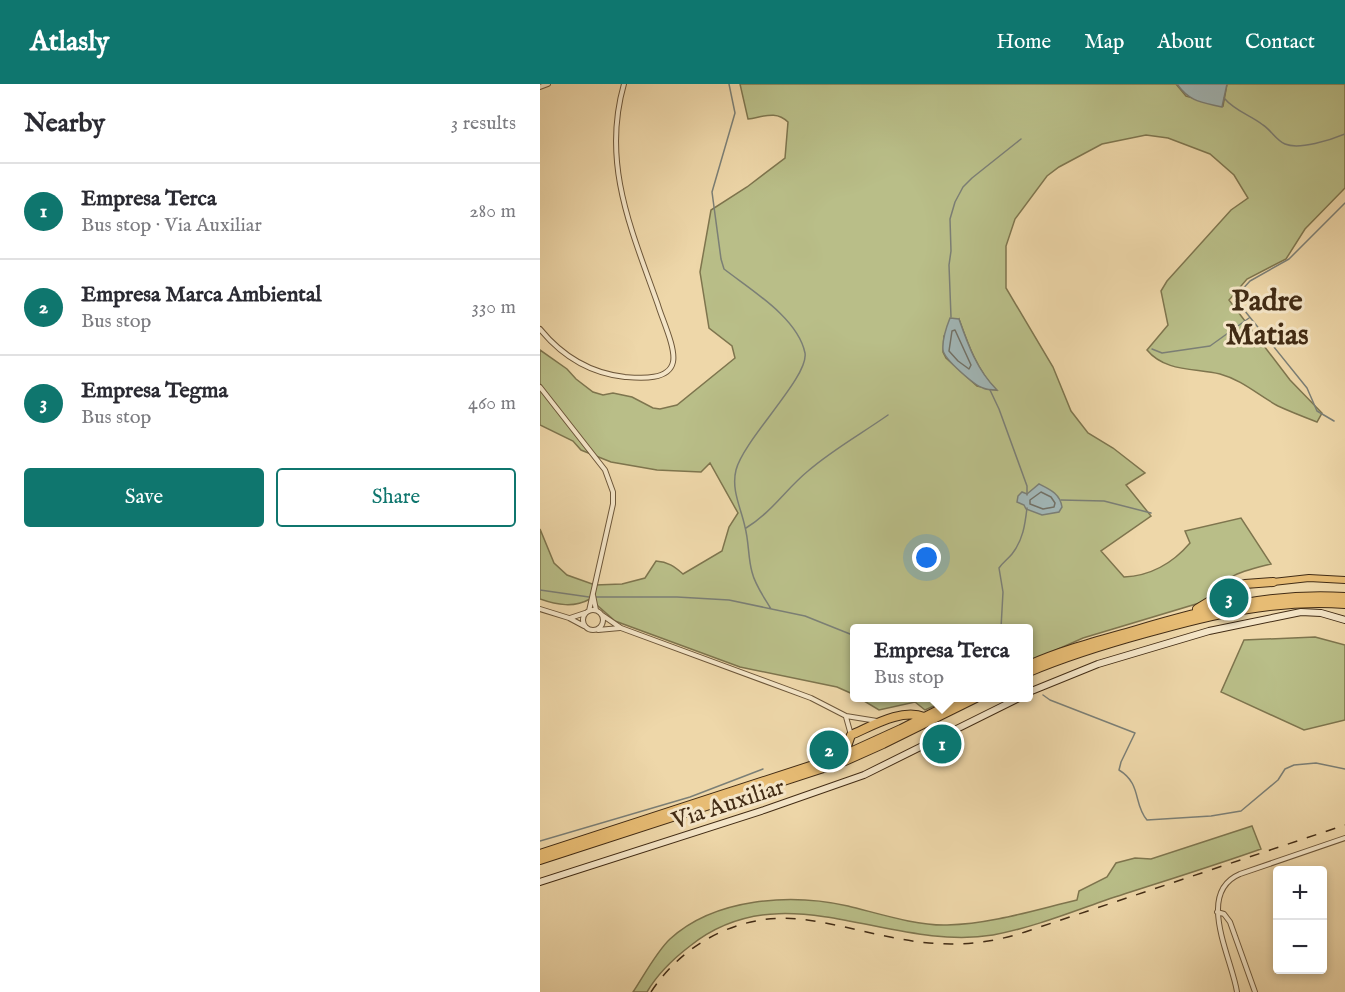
<!DOCTYPE html>
<meta charset="utf-8">
<style>
:root{--surface:#fff;--page:#f7f7f7;--text:#2b2b33;--muted:#7c7c81;--line:#e1e1e2;--accent:#0f766e}
body{margin:0;font-family:"IM FELL English",serif;background:var(--page);color:var(--text)}
.controls{position:absolute;right:18px;bottom:18px;display:grid;overflow:hidden;border-radius:6px;box-shadow:0 3px 9px #0003}
.controls button{width:54px;height:54px;display:grid;place-items:center;padding:0;border:0;border-bottom:2px solid var(--line);background:var(--surface);color:var(--text);font:30px sans-serif}
.you{position:absolute;left:387px;top:474px;width:21px;height:21px;margin:-15px;border:4px solid #fff;border-radius:50%;background:#1a73e8;box-shadow:0 0 0 9px #1a73e833}
.badge{display:grid;place-items:center;width:39px;height:39px;border-radius:50%;background:var(--accent);color:#fff;font-size:20px;font-weight:700}
.pin{position:absolute;translate:-50% -50%;border:3px solid #fff;box-shadow:0 2px 6px #0006}
.popup{position:absolute;left:310px;top:540px;width:183px;height:78px;box-sizing:border-box;display:grid;place-content:center;border-radius:6px;background:var(--surface);filter:drop-shadow(0 2px 4px #0005);font-size:20px;white-space:nowrap;color:var(--muted)}
.popup b{font-size:22px;color:var(--text)}
.popup::after{content:'';position:absolute;left:50%;top:100%;margin-left:-12px;border:12px solid transparent;border-top-color:var(--surface)}
.list{margin:0;padding:0;list-style:none}
h2{display:flex;justify-content:space-between;align-items:center;height:78px;margin:0;padding:0 24px;font-size:26px}
h2 small{font-size:20px;font-weight:400;color:var(--muted)}
.list li{display:grid;grid-template-columns:39px 1fr auto;gap:18px;align-items:center;box-sizing:border-box;height:96px;padding:0 24px;border-top:2px solid var(--line)}
.list b{display:block;font-size:22px;white-space:nowrap}
.list p{margin:0;font-size:20px;white-space:nowrap;color:var(--muted)}
.list em{font-size:20px;font-style:normal;color:var(--muted)}
.actions{display:flex;gap:12px;padding:18px 24px}
.actions a{flex:1;padding:14px 0;border:2px solid var(--accent);border-radius:6px;text-align:center;font-size:21px;color:var(--accent)}
.actions .main{background:var(--accent);color:#fff}
.map{position:relative;flex:none;width:805px;height:908px;overflow:hidden}
header{display:flex;align-items:center;gap:36px;box-sizing:border-box;height:84px;padding:0 30px;background:var(--accent);color:#fff}
header strong{font-size:28px}
nav{display:flex;gap:33px;margin-inline-start:auto;font-size:21px}
main{display:flex}
aside{flex:1;background:var(--surface)}
.map>svg:first-child{display:block}
.green{fill:#b9be88;stroke:#7e754e;stroke-width:1.5;fill-rule:evenodd}
.water{fill:#a1b6b6;stroke:#7b7f76;stroke-width:1.5}
.lines{fill:none;stroke-linecap:round;stroke-linejoin:round}
.shore{stroke:#727166;stroke-width:1.5}
.stream{stroke:#7b7f76;stroke-width:1.5}
.street-casing{stroke:#6d573a;stroke-width:6}
.secondary-casing{stroke:#422c15;stroke-width:8}
.primary-casing{stroke:#422c15;stroke-width:8}
.highway-casing{stroke:#422c15;stroke-width:10}
.street{stroke:#f4e5c7;stroke-width:4}
.secondary{stroke:#f4e5c7;stroke-width:6}
.primary{stroke:#e7bc74;stroke-width:6}
.highway{stroke:#e7bc74;stroke-width:8}
.rail{stroke:#422c15;stroke-width:1.5;stroke-dasharray:10 10;stroke-linecap:butt}
.labels{text-anchor:middle;stroke-width:6;stroke-linejoin:round;paint-order:stroke}
.street-label{font-size:24px;fill:#422c15;stroke:#f4e5c7}
.district-label{font-size:30px;font-weight:bold;fill:#422c15;stroke:#f4e5c7}
</style>
<header>
<strong>Atlasly</strong>
<nav><a>Home</a><a>Map</a><a>About</a><a>Contact</a></nav>
</header>
<main>
<aside>
<h2>Nearby<small>3 results</small></h2>
<ul class="list">
<li><span class="badge">1</span><div><b>Empresa Terca</b><p>Bus stop · Via Auxiliar</p></div><em>280 m</em></li>
<li><span class="badge">2</span><div><b>Empresa Marca Ambiental</b><p>Bus stop</p></div><em>330 m</em></li>
<li><span class="badge">3</span><div><b>Empresa Tegma</b><p>Bus stop</p></div><em>460 m</em></li>
</ul>
<div class="actions"><a class="main">Save</a><a>Share</a></div>
</aside>
<div class="map">
<svg width="805" height="908" viewBox="0 0 805 908">
<rect width="100%" height="100%" fill="#eed7a9"/>
<filter id="stains"><feTurbulence type="fractalNoise" baseFrequency=".00333" numOctaves="4"/><feColorMatrix values="0 0 0 0 .2 0 0 0 0 .09 0 0 0 0 .02 0 0 0 .5 -.17"/></filter>
<radialGradient id="worn" r=".72"><stop offset=".6" stop-color="#630" stop-opacity="0"/><stop offset="1" stop-color="#630" stop-opacity=".3"/></radialGradient>
<path class="green" d="M200,0H636L646,12L683,22L687,0H805V104L765,145L746,175L707,195L689,216L750,296L782,329L777,338C764,333 751,328 738,322C718,311 702,296 680,290C655,284 625,288 607,266L628,241L621,207L627,197L691,126L708,114L694,91L670,70L628,54L606,51L562,60L519,83L507,92L475,135L466,162V204L513,283L531,327L548,349L573,364L605,389L586,401L611,432L561,467L584,493C610,492 633,479 650,459L645,447L701,434L731,480C701,487 685,491 666,517L543,554L489,578V544H315V611L297,603L200,583L75,537L50,515C34,524 17,521 0,515V445L14,479L27,491L55,501L82,500L105,494L116,477C128,478 134,482 143,490L182,467L189,443L198,429L170,379L161,388L117,386L71,378L41,366L33,357L0,341V266L27,285L36,295L53,308L63,311L73,309L92,313L113,324L120,325L137,321L195,274L192,262L169,244L160,188L171,126L207,103L245,74L248,38C236,26 223,33 208,35ZM419,235C428,260 437,286 456,306L437,302L406,274L403,268L404,252Z
M775,553L805,561V636L764,646L681,608L704,556Z
M319,614H412L385,626L375,618L339,626Z
M712,742L721,765C670,783 618,799 566,816C529,829 491,844 453,851C348,868 244,787 150,862C133,875 118,889 107,908H93C103,893 117,867 130,855C175,814 250,809 308,822C337,829 377,842 407,841C451,840 495,826 537,816L539,807L567,793L576,779L595,774L611,775Z"/>
<path class="water" d="M637,0H687L682,23C661,18 650,18 637,0Z
M410,234L419,235C428,261 437,286 457,306C453,306 447,306 443,304C434,301 404,275 403,266C402,255 406,244 410,234Z
M499,400C511,406 520,410 522,423L519,428L502,431L486,425L484,421L477,418L478,412L482,408L487,410Z"/>
<g class="lines">
<path class="shore" d="M415,246L431,281L429,285L418,277L409,267L412,247Z
M501,408L511,413L515,419L514,423L503,425L490,420V416Z"/>
<path class="stream" d="M189,0L195,29L172,108L181,175L184,185C211,206 258,234 265,269C269,293 204,355 196,386C191,406 201,424 205,443C209,458 208,474 212,488C215,501 224,513 231,525
M684,14C695,27 710,31 723,41C731,46 736,56 745,60C759,66 791,56 805,50
M411,233L409,181L411,167L410,135L415,118L423,103L432,94L481,55
M612,265L622,269L670,262L709,234
M450,306L459,325L487,402V411
M794,337L777,327L767,304L696,216L698,210L710,197L749,175L805,119
M521,416L564,417L611,429
M206,444C231,429 246,405 268,387C292,366 321,350 348,331
M0,506L49,513
M54,513H137L189,516L265,532L315,552
M461,544L463,508L459,484C463,478 468,475 472,470C483,456 485,441 487,424
M503,611L510,616L595,649L581,678L579,686C602,700 593,720 607,736L671,732L701,727L738,696L745,685L754,681L776,679L805,685
M0,757L150,713L223,685"/>
<defs>
<path id="street" d="M0,3L8,0
M0,245C22,272 49,289 85,293C99,294 129,297 133,278C136,264 122,235 118,221C92,147 61,80 84,0
M0,303L65,386L73,408V420L49,527
M53,511L56,526
M0,525L29,534L44,542
M43 536a10 10 0 1 1 20 0a10 10 0 1 1-20 0Z
M62,531L81,544L271,614L306,632L337,637
M30,534L45,529
M58,546L80,544
M306,633L311,651
M677,828L684,830L690,838L715,908
M697,908C692,874 655,809 700,790L805,754"/>
<path id="secondary" d="M489,608L558,580L669,547L761,528L781,529L805,536
M0,798L224,726L324,691L479,614"/>
<path id="primary" d="M733,498L769,494L805,496"/>
<path id="highway" d="M657,525L693,503L705,500L733,498
M489,581C523,566 558,557 593,547C664,526 730,508 805,513
M489,588C527,572 566,560 606,549C673,530 736,515 805,520
M304,671L311,651C332,642 362,624 384,633
M0,770L304,671L361,645L422,614
M0,776L305,677L343,660L436,614"/>
</defs>
<use href="#street" class="street-casing"/>
<use href="#secondary" class="secondary-casing"/>
<use href="#primary" class="primary-casing"/>
<use href="#highway" class="highway-casing"/>
<use href="#street" class="street"/>
<use href="#secondary" class="secondary"/>
<use href="#primary" class="primary"/>
<use href="#highway" class="highway"/>
<path class="rail" d="M111,908C143,859 200,829 259,835C303,840 345,855 389,859C423,862 456,858 488,847L805,741"/>
</g>
<g class="labels">
<g class="street-label">
<text transform="translate(188 719) rotate(-18)" y="8">Via Auxiliar</text>
</g>
<g class="district-label">
<text x="727" y="226">Padre<tspan x="727" dy="34">Matias</tspan></text>
</g>
</g>
<rect width="100%" height="100%" filter="url(#stains)"/>
<rect width="100%" height="100%" fill="url(#worn)"/>
</svg>
<div class="controls">
<button>+</button>
<button>−</button>
</div>
<div class="you"></div>
<div class="pin badge" style="left:402px;top:660px">1</div>
<div class="popup"><b>Empresa Terca</b>Bus stop</div>
<div class="pin badge" style="left:289px;top:666px">2</div>
<div class="pin badge" style="left:689px;top:514px">3</div>
</div>
</main>
